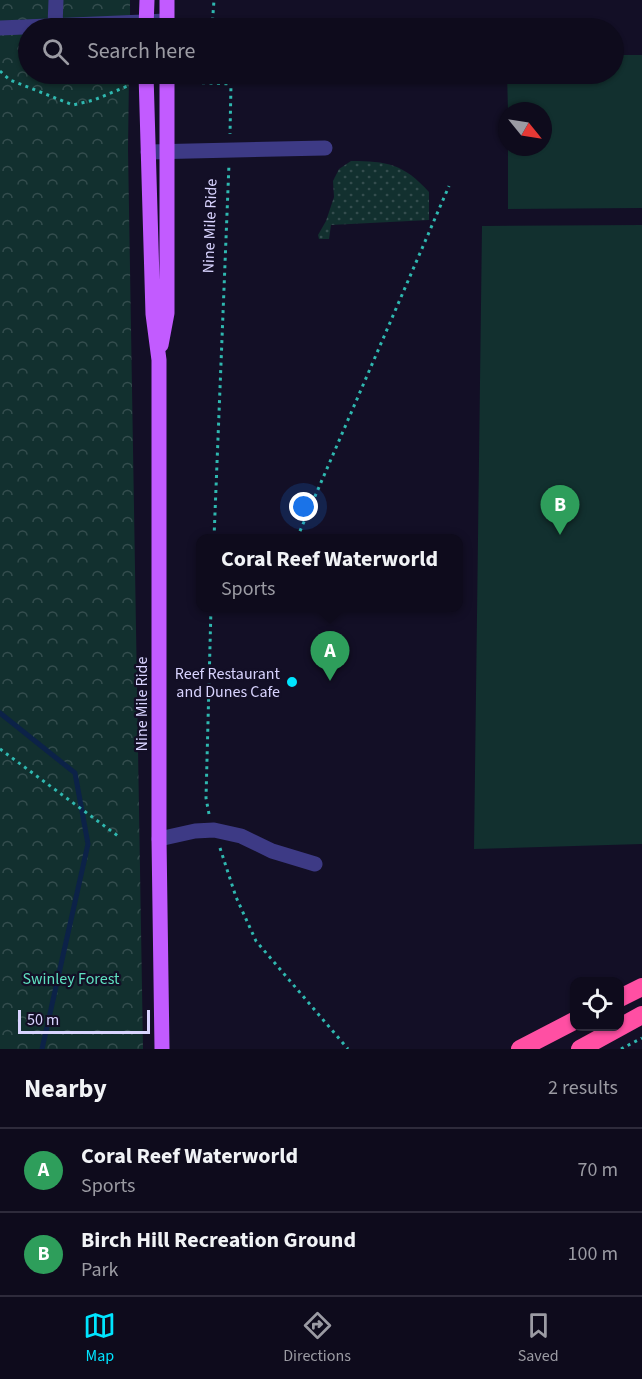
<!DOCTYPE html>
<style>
:root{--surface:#0e0b1c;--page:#1c1929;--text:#f1f3f6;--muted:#9b9ba3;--line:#2e2b3b;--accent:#00e5ff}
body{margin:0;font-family:"Source Sans 3",sans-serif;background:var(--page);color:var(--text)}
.controls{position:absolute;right:18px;bottom:18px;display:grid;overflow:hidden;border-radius:12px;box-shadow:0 2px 4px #0004}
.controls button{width:54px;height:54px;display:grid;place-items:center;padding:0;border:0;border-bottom:2px solid var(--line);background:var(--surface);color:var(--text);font:30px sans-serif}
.compass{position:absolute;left:498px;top:102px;width:54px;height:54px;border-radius:50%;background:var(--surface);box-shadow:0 2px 4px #0004;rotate:120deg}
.scale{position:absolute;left:18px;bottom:15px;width:132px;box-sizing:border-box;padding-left:6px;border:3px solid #d9d4ff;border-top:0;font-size:16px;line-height:21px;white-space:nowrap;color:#d9d4ff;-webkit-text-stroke:4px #130f26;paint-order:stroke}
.you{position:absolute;left:304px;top:507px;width:21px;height:21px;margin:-15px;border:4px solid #fff;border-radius:50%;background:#1a73e8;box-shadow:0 0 0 9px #1a73e833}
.badge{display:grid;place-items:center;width:39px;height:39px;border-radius:50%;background:var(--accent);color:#fff;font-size:20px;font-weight:700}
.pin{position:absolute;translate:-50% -50px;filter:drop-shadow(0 2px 3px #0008)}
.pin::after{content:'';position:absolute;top:32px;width:21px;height:18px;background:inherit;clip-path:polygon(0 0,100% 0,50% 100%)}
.popup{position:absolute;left:196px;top:534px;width:267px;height:78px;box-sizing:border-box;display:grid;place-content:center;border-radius:12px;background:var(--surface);filter:drop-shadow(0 2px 4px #0005);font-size:20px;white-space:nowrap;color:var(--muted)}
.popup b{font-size:22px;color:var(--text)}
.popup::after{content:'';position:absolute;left:50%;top:100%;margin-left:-12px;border:12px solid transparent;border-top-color:var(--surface)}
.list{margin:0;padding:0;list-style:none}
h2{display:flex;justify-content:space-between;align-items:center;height:78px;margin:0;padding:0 24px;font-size:26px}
h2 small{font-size:20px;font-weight:400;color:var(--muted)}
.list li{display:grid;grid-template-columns:39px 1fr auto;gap:18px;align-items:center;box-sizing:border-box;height:84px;padding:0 24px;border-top:2px solid var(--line)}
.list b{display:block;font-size:22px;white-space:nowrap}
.list p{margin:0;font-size:20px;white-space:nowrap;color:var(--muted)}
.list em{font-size:20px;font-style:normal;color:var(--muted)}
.icon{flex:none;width:33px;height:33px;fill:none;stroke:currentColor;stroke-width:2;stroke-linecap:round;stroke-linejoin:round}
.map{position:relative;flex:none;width:642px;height:1049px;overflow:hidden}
.search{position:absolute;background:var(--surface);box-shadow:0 2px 4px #0004;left:18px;right:18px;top:18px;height:66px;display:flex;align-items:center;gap:15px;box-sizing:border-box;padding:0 21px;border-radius:33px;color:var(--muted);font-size:22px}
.sheet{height:246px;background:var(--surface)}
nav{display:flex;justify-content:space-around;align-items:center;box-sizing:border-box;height:84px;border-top:2px solid var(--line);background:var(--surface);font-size:16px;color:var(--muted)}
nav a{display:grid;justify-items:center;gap:3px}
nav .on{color:var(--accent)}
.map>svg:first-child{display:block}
.grass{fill:url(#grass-dots)}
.forest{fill:url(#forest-crowns)}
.park{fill:#12302f}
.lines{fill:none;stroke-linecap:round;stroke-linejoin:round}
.stream{stroke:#0c2248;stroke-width:5}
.path{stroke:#2fb8b0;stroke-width:3;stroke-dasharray:3 4.5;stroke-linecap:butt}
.minor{stroke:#3d3a85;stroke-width:15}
.major{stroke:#c25bff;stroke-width:15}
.highway{stroke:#ff4fa3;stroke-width:18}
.poi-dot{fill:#00e5ff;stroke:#130f26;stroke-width:2}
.labels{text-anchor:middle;stroke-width:4.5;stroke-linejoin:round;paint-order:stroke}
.street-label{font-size:16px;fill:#d9d4ff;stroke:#130f26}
.poi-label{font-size:16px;fill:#d9d4ff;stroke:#130f26;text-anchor:end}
.park-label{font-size:16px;fill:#5fe0c0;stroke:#130f26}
</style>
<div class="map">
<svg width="642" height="1049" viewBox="0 0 642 1049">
<defs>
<pattern id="grass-dots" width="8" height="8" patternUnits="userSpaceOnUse" patternTransform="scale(1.5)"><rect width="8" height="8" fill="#12302f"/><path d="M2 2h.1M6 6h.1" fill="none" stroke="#344d4e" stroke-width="1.8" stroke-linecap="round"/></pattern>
<pattern id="forest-crowns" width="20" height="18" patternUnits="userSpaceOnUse" patternTransform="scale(1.5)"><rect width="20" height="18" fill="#12302f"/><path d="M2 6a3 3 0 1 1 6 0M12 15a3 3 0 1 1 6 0" fill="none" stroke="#344d4e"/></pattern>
</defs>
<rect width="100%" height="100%" fill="#130f26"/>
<path class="grass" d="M351,161C387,161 404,164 429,192V220L331,225L329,239H319L318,235L326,221L334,197L333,181L339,169Z"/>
<path class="forest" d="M0,0H130V28H28V74H129L128,149L143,1049H0Z"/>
<path class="park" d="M614,55H642V208L508,209V147H543V111H508L507,74H614Z
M642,225V844L474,849L482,226Z"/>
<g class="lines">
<path class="stream" d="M0,713L75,773L88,844L42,1049"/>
<path class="path" d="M212,28L214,0
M0,71L10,80L73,105L94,100L130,85
M227,74L231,84L230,134
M187,82L231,84
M214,538L229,164
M297,538L449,186
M258,608L260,609
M0,749L118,836
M209,814L206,798L211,608
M220,848L236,897L256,941L348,1049
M621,1049L642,1038"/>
<path class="minor" d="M55,26L56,0
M0,28L167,21
M148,152L325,148
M159,839L195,831L214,830L241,836L272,851L315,864"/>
<path class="major" d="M146,28L147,0
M167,28V0
M146,74L153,314L159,360V839L162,1049
M161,345L167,313V74"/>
<path class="highway" d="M620,998L642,987
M520,1049L574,1021
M580,1049L642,1015"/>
</g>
<circle class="poi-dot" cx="292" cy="682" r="6"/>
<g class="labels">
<g class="street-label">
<text transform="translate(209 226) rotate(-88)" y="6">Nine Mile Ride</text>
<text transform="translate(141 704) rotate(-90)" y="6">Nine Mile Ride</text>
</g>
<g class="poi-label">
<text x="280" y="679">Reef Restaurant<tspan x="280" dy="18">and Dunes Cafe</tspan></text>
</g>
<g class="park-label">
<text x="71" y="984">Swinley Forest</text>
</g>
</g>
</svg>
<div class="controls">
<button><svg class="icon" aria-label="locate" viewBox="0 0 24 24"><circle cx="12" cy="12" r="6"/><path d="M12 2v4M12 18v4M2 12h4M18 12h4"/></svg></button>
</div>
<svg class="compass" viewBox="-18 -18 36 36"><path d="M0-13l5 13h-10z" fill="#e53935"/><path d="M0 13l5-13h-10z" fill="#9b9ba3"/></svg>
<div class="scale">50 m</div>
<div class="you"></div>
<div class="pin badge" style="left:330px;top:681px;background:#2e9e5b">A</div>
<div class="popup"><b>Coral Reef Waterworld</b>Sports</div>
<div class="pin badge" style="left:560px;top:535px;background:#2e9e5b">B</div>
<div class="search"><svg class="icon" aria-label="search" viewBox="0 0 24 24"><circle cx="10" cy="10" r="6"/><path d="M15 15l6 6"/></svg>Search here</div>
</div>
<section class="sheet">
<h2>Nearby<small>2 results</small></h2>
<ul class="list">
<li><span class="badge" style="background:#2e9e5b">A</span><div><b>Coral Reef Waterworld</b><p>Sports</p></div><em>70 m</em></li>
<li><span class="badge" style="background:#2e9e5b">B</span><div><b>Birch Hill Recreation Ground</b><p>Park</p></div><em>100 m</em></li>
</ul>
</section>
<nav>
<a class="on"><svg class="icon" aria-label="map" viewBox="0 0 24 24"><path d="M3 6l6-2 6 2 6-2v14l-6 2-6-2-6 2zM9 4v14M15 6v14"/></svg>Map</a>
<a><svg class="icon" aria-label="directions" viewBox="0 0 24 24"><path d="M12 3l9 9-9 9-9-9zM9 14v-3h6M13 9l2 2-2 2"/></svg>Directions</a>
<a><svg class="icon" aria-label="saved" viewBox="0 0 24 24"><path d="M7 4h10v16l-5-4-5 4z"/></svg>Saved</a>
</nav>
